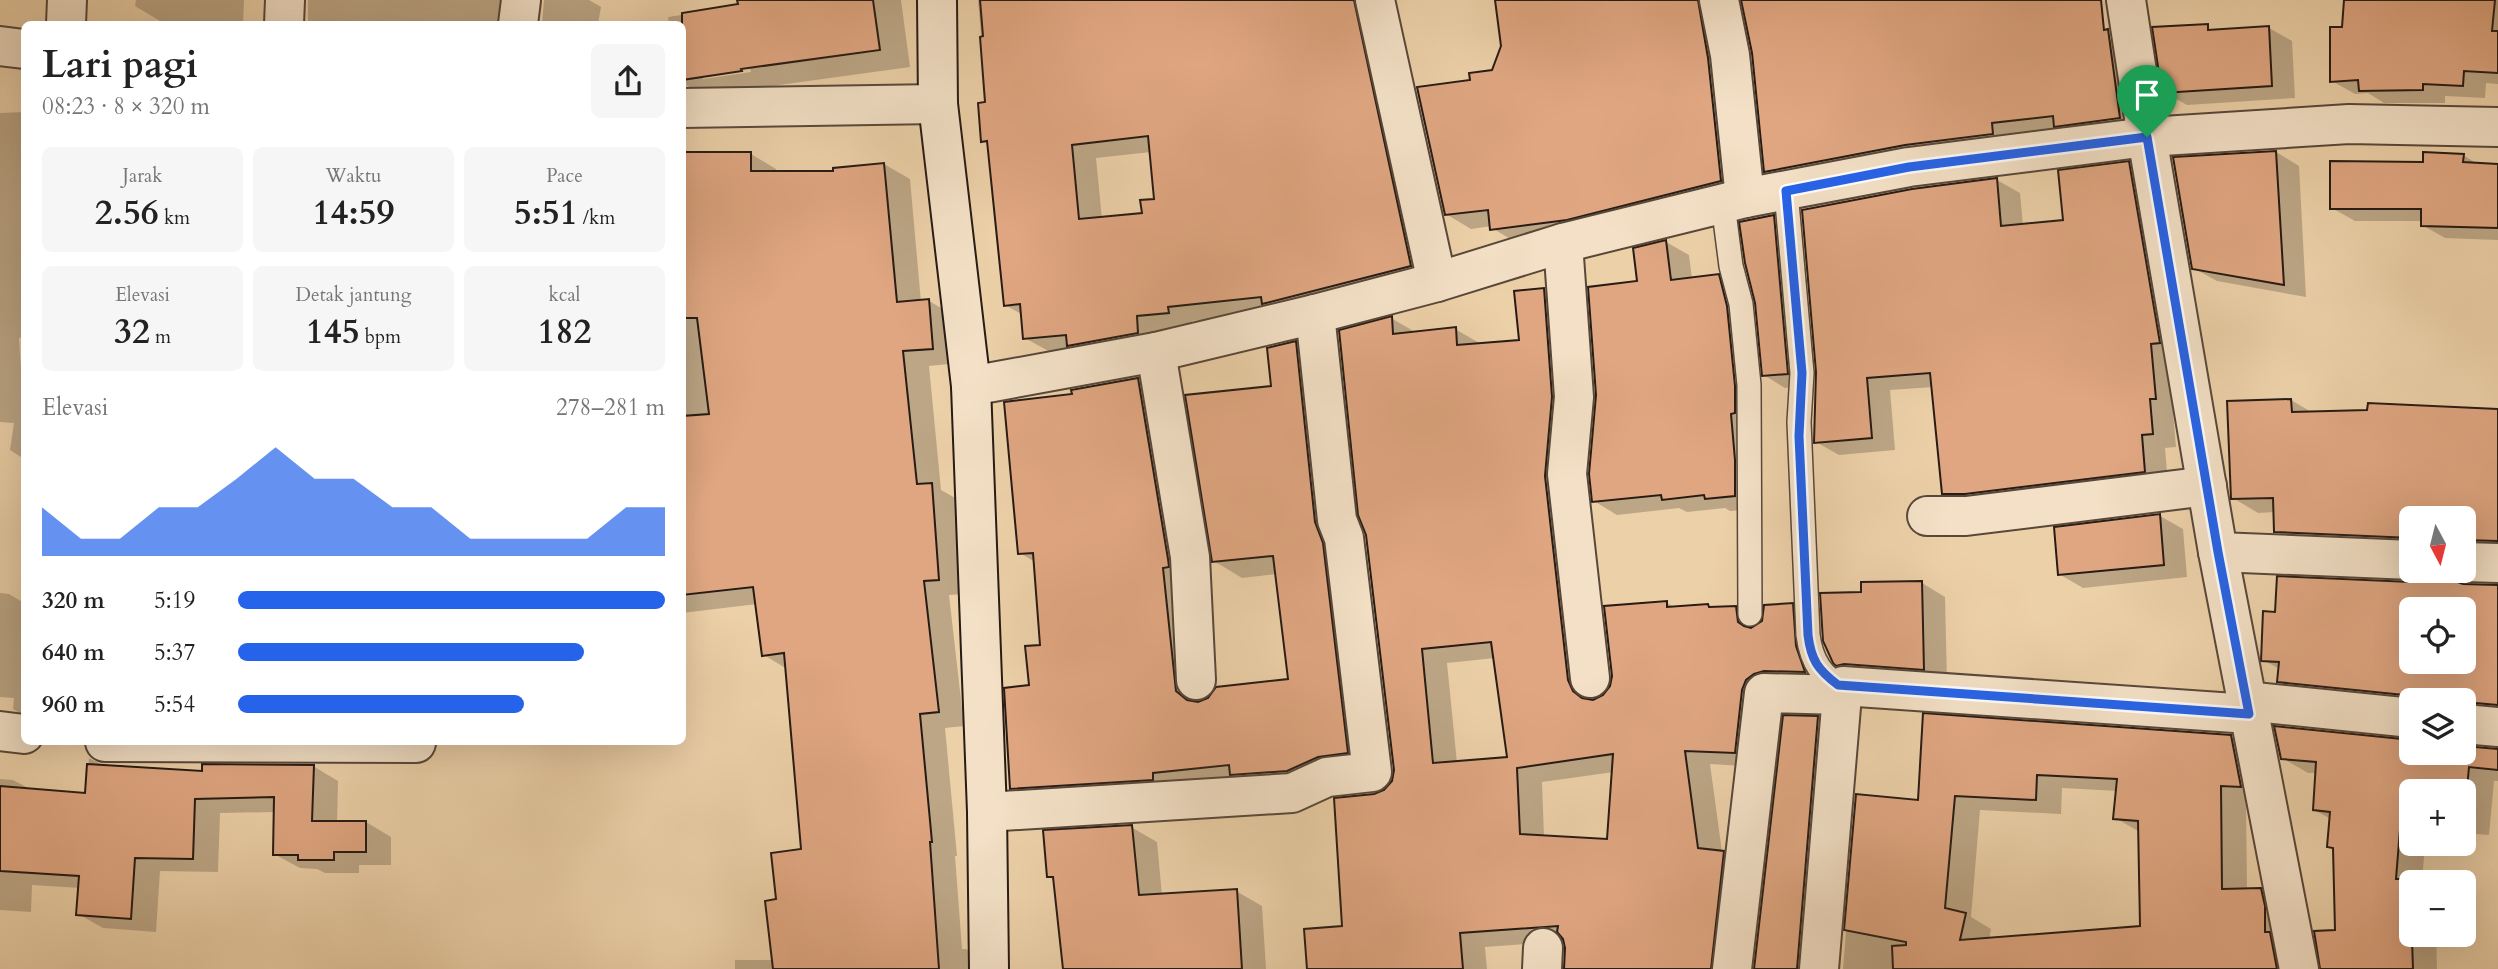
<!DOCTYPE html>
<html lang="id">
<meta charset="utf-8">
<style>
body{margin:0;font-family:Cardo,serif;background:#f6f6f6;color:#222;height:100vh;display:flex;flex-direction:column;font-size:26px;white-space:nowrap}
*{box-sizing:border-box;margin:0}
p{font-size:23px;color:#767676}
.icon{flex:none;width:38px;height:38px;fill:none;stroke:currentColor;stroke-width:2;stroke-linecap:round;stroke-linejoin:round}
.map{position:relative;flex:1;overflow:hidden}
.panel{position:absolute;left:21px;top:21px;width:665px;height:724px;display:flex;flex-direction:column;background:#fff;border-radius:10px;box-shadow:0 7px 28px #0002}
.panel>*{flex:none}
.needle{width:46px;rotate:173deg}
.buttons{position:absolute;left:2399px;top:506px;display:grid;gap:14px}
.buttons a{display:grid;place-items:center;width:77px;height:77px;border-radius:10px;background:#fff;box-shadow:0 7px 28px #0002;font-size:35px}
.pin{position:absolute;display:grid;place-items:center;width:60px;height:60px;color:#fff;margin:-72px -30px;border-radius:50% 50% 50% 0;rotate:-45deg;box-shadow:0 0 7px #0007}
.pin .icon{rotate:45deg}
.round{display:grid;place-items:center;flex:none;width:74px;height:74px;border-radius:10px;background:#f6f6f6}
.summary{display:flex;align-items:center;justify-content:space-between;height:119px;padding:0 21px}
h1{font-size:38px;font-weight:700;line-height:52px}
.stats{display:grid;grid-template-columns:repeat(3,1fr);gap:10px;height:119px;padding:7px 21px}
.stats div{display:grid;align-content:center;border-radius:10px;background:#f6f6f6;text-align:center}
.stats b{font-size:35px;font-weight:700}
.stats small{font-size:19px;font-weight:400}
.stats p{font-size:19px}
.chart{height:196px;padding:14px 21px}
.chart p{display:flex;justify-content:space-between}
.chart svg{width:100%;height:126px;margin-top:7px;fill:#2563eb;opacity:.7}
ul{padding:0 21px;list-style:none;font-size:23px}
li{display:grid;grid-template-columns:112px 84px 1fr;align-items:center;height:52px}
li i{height:18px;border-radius:9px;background:#2563eb}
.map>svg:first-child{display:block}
</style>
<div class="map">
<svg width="2498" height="969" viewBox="0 0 2498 969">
<rect width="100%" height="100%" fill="#ecd0a8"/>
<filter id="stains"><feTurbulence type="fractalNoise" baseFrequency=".00286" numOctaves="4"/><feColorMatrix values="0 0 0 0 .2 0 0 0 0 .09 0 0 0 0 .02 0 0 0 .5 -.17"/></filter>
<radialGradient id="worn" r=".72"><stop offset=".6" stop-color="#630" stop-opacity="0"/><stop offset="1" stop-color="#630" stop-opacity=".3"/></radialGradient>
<g fill="#0003" fill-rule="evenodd">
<polygon points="136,0 244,0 243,24 160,21 135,6"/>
<polygon points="308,0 530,0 522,24 308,24"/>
<polygon points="544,0 589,0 601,7 598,24 542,24"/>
<path d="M 739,0 L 901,0 L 910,67 L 772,86 L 772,88 L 709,98 L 682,83 L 682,24 L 669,24 L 668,17 L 739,6 ZM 750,68 L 751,72 L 703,79 L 703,75 Z"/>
<path d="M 978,0 L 1386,0 L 1435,280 L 1277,311 L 1192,321 L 1193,326 L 1161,330 L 1163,347 L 1050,352 L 1025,338 L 1023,315 L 1005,305 L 989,145 L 983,141 L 987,104 ZM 1151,152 L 1156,200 L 1144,214 L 1102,219 L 1096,158 Z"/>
<polygon points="1497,0 1728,0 1746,195 1517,243 1492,228 1492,226 1471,229 1446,214 1472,82 1493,71 1503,47"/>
<polygon points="1743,0 2080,0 2109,38 2134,53 2144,132 1791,185 1766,171 1753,52"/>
<polygon points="2346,0 2498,0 2498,84 2486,83 2485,98 2445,96 2445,103 2384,103 2368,93 2355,94 2332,81 2343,28"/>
<polygon points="2269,28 2292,41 2295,98 2187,105 2164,92"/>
<polygon points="24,112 24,337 19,338 24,411 24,459 10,450 14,423 0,422 0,113"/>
<polygon points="682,151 703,151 708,154 751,154 776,169 777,173 835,173 884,164 910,179 921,302 929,301 955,316 959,363 929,366 941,490 957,499 964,594 949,595 964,726 945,728 957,856 955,856 962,949 966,949 992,964 992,969 735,969 735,960 774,960 778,901 803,851 787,669 764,655 757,604 682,613"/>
<polygon points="2276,152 2299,166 2306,297 2217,281 2193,268"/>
<polygon points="2463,155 2479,165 2498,165 2498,240 2445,238 2422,225 2422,221 2355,221 2332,208 2425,164"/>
<polygon points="2129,163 2152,177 2179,411 2173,412 2176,447 2165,448 2168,484 1967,507 1944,493 1933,387 1890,390 1895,450 1839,455 1816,442 1997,180 2020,193 2023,226 2065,222"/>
<polygon points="1774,217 1795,229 1808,385 1785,388 1764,375"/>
<polygon points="1666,242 1689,255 1692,279 1718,276 1742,289 1758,509 1730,511 1725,508 1687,512 1679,508 1617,515 1594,501 1639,283"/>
<path d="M 1544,290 L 1569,305 L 1595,701 L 1605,697 L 1667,603 L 1676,608 L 1708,606 L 1713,609 L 1736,608 L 1763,624 L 1792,605 L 1818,620 L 1820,662 L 1829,686 L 1790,685 L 1760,767 L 1710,764 L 1722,852 L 1748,867 L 1737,969 L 1566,969 L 1565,941 L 1485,947 L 1487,969 L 1308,969 L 1343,928 L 1375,795 L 1385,791 L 1393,782 L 1395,769 L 1391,318 L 1417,333 L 1455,329 L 1481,344 L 1521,341 ZM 1495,658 L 1509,759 L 1457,763 L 1447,663 ZM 1614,772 L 1609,840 L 1544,837 L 1542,782 Z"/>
<polygon points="1296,343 1324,359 1375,768 1048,803 1019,787 1031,687 1042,646 1035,562 1020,553 1074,395 1138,379 1166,396 1191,583 1203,702 1290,681 1277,574 1242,578 1214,561 1273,388"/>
<path d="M 2291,400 L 2313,413 L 2498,411 L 2498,554 L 2467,576 L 2469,586 L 2498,587 L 2498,716 L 2467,737 L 2469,748 L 2498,750 L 2498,781 L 2494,781 L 2489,835 L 2464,833 L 2464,791 L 2412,791 L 2412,844 L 2425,844 L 2422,882 L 2412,882 L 2412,934 L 2436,934 L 2437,969 L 2322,969 L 2337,932 L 2335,850 L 2329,846 L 2331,819 L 2314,810 L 2317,773 L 2308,773 L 2282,758 L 2464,752 L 2464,700 L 2304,696 L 2279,681 L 2280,669 L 2263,660 L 2276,614 L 2422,581 L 2432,570 L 2464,570 L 2464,518 L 2412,518 L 2412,551 L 2301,546 L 2276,531 L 2275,512 L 2258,513 L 2233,498 ZM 2412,609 L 2464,609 L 2464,662 L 2412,662 Z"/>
<polygon points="2160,516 2183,529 2187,577 2083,588 2059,574"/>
<polygon points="1922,583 1945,597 1947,682 1861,678 1837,664 1863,594"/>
<polygon points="0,593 9,594 24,603 24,716 13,709 14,698 0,697"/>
<path d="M 1925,715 L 2231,736 L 2256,751 L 2266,801 L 2246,800 L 2247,890 L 2261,890 L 2286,905 L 2299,969 L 1843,969 L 1857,796 L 1920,802 ZM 2062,788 L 2118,791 L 2115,818 L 2140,832 L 2141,928 L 1989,940 L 1991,929 L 1971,917 L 1980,810 L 2061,814 Z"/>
<polygon points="1818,718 1843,733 1823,969 1756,969"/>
<polygon points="89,758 104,766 136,766 142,769 206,773 313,766 338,781 337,822 366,822 391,837 391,865 359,865 359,873 325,873 317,869 300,868 274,854 275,812 220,813 218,872 160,871 156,932 103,928 78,914 80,888 32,885 31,912 0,910 0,779 13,780 32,790 86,795"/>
<polygon points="1131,827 1157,842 1162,895 1236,891 1262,906 1266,969 1065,969 1055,880 1049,876"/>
</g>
<g fill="#dfa681" stroke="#271b15" stroke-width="2" fill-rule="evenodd">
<polygon points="737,0 873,0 880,50 741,69 742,71 682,80 682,13 738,4"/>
<path d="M 980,0 L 1354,0 L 1411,266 L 1262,304 L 1261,297 L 1168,307 L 1169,313 L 1137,316 L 1138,333 L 1067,346 L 1066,335 L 1023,339 L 1020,304 L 1004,306 L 987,141 L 981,142 L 978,103 L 985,102 L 980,37 L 983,36 ZM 1148,136 L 1154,199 L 1140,200 L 1142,213 L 1079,219 L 1072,145 Z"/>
<polygon points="1495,0 1698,0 1708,58 1721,181 1567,220 1490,230 1488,210 1445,215 1417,87 1470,80 1469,73 1492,70 1501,46"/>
<polygon points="1741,0 2101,0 2104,30 2108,29 2120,118 2054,127 2053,116 1992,123 1993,134 1905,145 1764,172 1752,53"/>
<polygon points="2344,0 2495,0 2492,31 2498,31 2498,73 2464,71 2463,86 2423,84 2423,90 2359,91 2358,80 2330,82 2330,27 2342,27"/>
<polygon points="2208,24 2208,30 2269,26 2272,86 2162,93 2152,27"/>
<polygon points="2276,151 2284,285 2192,269 2173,157"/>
<polygon points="682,152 751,152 751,171 833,171 833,168 884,163 897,302 929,299 933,349 903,351 917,484 932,483 939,580 924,581 939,712 920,714 932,842 930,842 939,969 773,969 765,901 776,899 771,853 801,849 784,653 762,656 753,587 682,595 682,416 709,414 697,318 682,318"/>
<polygon points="2423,152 2464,154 2463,162 2498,164 2498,228 2421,226 2421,209 2330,209 2330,161 2423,162"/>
<polygon points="2129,161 2160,343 2151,344 2156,399 2150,399 2153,434 2142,435 2145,472 1965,494 1942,494 1930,373 1867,378 1872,438 1814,443 1816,372 1802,210 1912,189 1997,178 2001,226 2063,220 2058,170"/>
<polygon points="1774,215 1788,374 1762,376 1755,303 1745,263 1739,222"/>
<polygon points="1666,240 1671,280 1719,274 1727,306 1735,386 1735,413 1731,414 1735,460 1735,496 1705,499 1704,495 1662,500 1661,495 1592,502 1589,474 1596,395 1588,287 1637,281 1633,248"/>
<path d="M 1544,288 L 1552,397 L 1545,476 L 1568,680 L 1573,691 L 1582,698 L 1593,700 L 1603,695 L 1610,686 L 1612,676 L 1604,606 L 1667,601 L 1667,607 L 1708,604 L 1709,607 L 1736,606 L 1738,622 L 1744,626 L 1751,628 L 1762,621 L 1764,605 L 1793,603 L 1796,646 L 1805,672 L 1764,671 L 1754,674 L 1746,680 L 1742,690 L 1735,753 L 1685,751 L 1698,848 L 1724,851 L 1711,969 L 1564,969 L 1565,948 L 1563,939 L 1557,932 L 1558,926 L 1460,933 L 1463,969 L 1307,969 L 1304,929 L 1342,926 L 1334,798 L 1374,794 L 1384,790 L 1392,781 L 1394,770 L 1366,535 L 1358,515 L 1339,330 L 1392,316 L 1393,334 L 1456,327 L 1457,345 L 1519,340 L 1514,291 ZM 1491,642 L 1507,757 L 1433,763 L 1422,649 ZM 1613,754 L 1607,839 L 1520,834 L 1517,768 Z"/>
<polygon points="1296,341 1315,522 1323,543 1348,753 1318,757 1287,771 1230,775 1229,765 1153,773 1153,780 1010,789 1004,688 1029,685 1025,646 1040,645 1033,553 1018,554 1004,402 1072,394 1071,390 1138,378 1168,559 1169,567 1163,568 1176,691 1187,700 1198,702 1208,698 1216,687 1288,679 1273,556 1212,562 1185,395 1271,386 1267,348"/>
<polygon points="2291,399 2292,412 2367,410 2368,403 2498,409 2498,541 2464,540 2464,518 2412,518 2412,538 2274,532 2273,498 2231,499 2227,401"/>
<polygon points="2160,514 2164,565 2058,575 2054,527"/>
<path d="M 2431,570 L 2444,570 L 2452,580 L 2463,584 L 2498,585 L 2498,705 L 2464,702 L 2464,700 L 2424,700 L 2414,696 L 2277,682 L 2279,662 L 2261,661 L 2263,611 L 2275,612 L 2277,576 L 2411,582 L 2423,579 ZM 2412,609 L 2464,609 L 2464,662 L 2412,662 Z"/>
<polygon points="1922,581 1924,670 1844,664 1836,666 1833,663 1823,641 1820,593 1861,592 1861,582"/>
<path d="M 1923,713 L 2231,735 L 2241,787 L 2221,786 L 2222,889 L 2261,888 L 2265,906 L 2265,932 L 2270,932 L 2277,969 L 1893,969 L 1892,946 L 1906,945 L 1906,942 L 1844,930 L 1856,794 L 1918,800 ZM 2037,775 L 2117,779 L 2113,819 L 2138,821 L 2140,926 L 1960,940 L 1966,913 L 1945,908 L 1955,796 L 2036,800 Z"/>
<polygon points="1783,715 1818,716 1797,969 1754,969"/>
<polygon points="2274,726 2412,740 2412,752 2464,752 2464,746 2498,749 2498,770 2469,767 2464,821 2464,791 2412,791 2412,818 2401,817 2396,879 2410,879 2413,969 2320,969 2314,931 2335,930 2333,848 2327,847 2330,812 2313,810 2316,762 2281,759"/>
<polygon points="87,764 202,771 202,764 314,765 312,821 366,821 366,852 334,852 334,860 298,860 298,855 273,855 274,797 195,799 193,859 135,858 131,919 76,915 79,876 0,871 0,786 85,793"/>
<polygon points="1132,825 1139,895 1237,889 1242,969 1063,969 1053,877 1047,877 1043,830"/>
</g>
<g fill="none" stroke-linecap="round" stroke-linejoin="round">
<defs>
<g id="lane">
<path d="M 1786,191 L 1802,373 L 1799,422 L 1808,635 C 1811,658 1820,678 1843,686"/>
<polyline points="1723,204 1731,266 1741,304 1749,385 1750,614"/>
</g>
<g id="street">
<polyline points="1375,0 1437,282"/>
<polyline points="1719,0 1730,55 1745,198"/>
<polyline points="2126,0 2147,137 2218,552 2299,969"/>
<polyline points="66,24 67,0"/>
<polyline points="284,24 285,0"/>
<polyline points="518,24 521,0"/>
<polyline points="0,46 24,49"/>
<polyline points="682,108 938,104"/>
<polyline points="1563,243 1574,397 1567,474 1590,678"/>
<polyline points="1156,352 1190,557 1196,680"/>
<polyline points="971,386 1156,352 1315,314 1437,282 1563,243 1745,198 1909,167 2147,137 2349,124 2498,127"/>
<polyline points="1927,516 1966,516 2207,486"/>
<polyline points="2218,552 2412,560"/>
<polyline points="2464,562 2498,563"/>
<polyline points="2245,701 2412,718"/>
<polyline points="2464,724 2498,727"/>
<polyline points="0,731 24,734"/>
<polyline points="105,742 416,743"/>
<polyline points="987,812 1292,793 1327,777 1372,772 1344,538 1337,520 1315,314"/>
<polyline points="1542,969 1543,948"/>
<polyline points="1732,969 1764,693 1842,695 1843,686 2249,714"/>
<polyline points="1819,969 1842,695"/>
</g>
<polyline id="secondary" points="937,0 938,104 971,386 987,812 989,969"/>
</defs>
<use href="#lane" stroke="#58483a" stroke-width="26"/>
<use href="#street" stroke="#58483a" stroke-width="42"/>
<use href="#secondary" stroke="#271b15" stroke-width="42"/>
<use href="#lane" stroke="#f3e0c6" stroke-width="23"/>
<use href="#street" stroke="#f3e0c6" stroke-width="38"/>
<use href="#secondary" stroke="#f3e0c6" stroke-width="38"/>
</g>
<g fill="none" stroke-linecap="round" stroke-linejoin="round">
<defs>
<path id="route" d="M 2147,137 L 2218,552 L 2249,714 L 1838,685 C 1818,670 1811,660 1808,635 L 1799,436 L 1802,373 L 1786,191 L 1909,167 Z"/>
</defs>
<use href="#route" stroke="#fff" stroke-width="14"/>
<use href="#route" stroke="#2563eb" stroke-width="9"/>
</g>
<rect width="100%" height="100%" filter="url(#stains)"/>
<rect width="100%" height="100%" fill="url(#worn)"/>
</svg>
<div class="buttons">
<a><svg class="needle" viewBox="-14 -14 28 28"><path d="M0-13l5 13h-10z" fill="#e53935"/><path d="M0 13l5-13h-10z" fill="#767676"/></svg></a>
<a><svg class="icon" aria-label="locate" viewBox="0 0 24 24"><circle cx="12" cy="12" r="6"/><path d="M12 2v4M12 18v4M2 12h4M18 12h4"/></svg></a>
<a><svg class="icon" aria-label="layers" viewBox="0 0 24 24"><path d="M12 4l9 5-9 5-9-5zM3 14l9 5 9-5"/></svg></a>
<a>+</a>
<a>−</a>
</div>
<div class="pin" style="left:2147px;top:137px;background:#1e9e55"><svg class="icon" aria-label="arrive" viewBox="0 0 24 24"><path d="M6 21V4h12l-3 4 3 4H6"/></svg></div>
<section class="panel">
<div class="summary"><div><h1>Lari pagi</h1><p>08:23 · 8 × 320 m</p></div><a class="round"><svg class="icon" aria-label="share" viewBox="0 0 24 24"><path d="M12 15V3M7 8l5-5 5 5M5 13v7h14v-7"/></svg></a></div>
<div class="stats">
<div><p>Jarak</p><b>2.56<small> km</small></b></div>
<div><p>Waktu</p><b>14:59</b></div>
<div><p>Pace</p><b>5:51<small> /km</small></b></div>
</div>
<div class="stats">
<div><p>Elevasi</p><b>32<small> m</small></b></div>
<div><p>Detak jantung</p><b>145<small> bpm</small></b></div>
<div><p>kcal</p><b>182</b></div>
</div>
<div class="chart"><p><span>Elevasi</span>278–281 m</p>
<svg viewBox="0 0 160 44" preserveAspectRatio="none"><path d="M0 44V27L10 38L20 38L30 27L40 27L50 17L60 6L70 17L80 17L90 27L100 27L110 38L120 38L130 38L140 38L150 27L160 27V44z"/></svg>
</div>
<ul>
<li><b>320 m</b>5:19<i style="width:100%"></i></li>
<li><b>640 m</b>5:37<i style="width:81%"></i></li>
<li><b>960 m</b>5:54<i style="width:67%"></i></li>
</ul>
</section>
</div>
